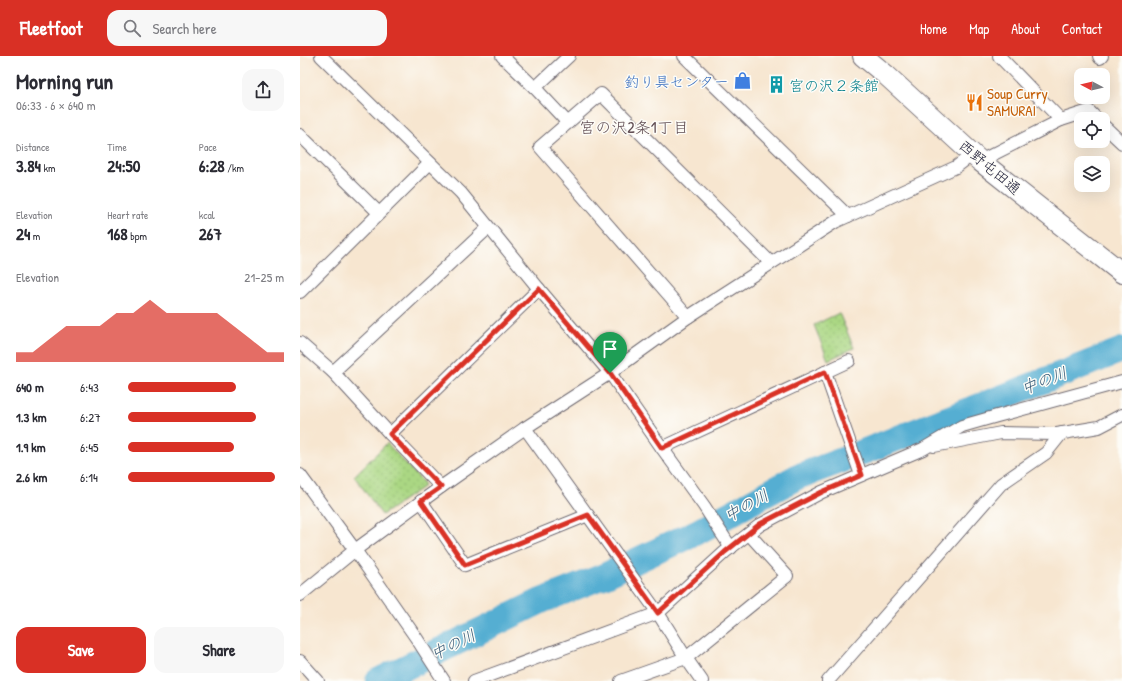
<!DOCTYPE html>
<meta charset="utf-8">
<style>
body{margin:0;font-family:"Patrick Hand","Klee One",sans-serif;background:#f7f7f7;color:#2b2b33;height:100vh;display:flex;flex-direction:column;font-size:15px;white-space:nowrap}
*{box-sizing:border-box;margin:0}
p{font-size:13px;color:#7c7c81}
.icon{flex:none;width:22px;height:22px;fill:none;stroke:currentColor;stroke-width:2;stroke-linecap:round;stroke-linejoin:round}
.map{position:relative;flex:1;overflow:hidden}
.sheet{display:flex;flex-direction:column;background:#fff;width:300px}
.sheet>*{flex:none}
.needle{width:26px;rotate:277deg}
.buttons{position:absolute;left:774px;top:12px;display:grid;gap:8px}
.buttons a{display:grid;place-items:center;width:36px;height:36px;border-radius:8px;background:#fff;box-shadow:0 4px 16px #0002;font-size:20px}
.pin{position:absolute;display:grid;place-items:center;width:34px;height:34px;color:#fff;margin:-41px -17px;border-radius:50% 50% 50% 0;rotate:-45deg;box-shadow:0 0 4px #0007}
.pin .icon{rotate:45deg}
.round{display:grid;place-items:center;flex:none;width:42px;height:42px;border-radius:12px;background:#f7f7f7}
.summary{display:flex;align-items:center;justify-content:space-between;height:68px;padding:0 16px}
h1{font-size:22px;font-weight:800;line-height:30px}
.figures{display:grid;grid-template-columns:repeat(3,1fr);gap:6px;height:68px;padding:4px 16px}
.figures div{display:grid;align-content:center}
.figures b{font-size:17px;font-weight:800}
.figures small{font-size:11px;font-weight:400}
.figures p{font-size:11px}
.chart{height:112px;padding:8px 16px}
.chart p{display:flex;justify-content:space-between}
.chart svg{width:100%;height:72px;margin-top:4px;fill:#d93025;opacity:.7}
.button{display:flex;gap:8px;margin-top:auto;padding:8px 16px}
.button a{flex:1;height:46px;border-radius:12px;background:#d93025;color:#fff;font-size:16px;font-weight:800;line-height:46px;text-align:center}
.button a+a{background:#f7f7f7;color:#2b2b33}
ul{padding:0 16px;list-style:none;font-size:13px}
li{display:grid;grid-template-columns:64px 48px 1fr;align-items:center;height:30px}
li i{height:10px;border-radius:5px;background:#d93025}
header{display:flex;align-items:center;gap:24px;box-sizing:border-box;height:56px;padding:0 20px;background:#d93025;color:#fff}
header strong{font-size:19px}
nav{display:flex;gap:22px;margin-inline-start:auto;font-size:14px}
.search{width:280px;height:36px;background:#f7f7f7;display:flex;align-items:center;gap:10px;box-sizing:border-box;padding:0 14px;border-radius:12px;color:#7c7c81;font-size:15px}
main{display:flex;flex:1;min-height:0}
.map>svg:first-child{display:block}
</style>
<header>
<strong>Fleetfoot</strong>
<div class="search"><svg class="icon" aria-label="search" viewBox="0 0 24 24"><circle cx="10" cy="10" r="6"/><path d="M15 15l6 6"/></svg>Search here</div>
<nav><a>Home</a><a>Map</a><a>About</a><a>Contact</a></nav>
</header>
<main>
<section class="sheet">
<div class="summary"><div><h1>Morning run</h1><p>06:33 · 6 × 640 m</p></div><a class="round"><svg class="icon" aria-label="share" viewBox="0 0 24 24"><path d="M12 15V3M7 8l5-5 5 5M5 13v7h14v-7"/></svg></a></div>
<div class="figures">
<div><p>Distance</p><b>3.84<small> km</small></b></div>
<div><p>Time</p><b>24:50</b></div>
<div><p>Pace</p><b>6:28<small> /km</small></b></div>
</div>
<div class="figures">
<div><p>Elevation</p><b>24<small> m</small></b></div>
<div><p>Heart rate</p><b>168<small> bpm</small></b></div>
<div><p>kcal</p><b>267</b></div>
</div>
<div class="chart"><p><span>Elevation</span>21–25 m</p>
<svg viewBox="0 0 160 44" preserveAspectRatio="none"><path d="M0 44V38L10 38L20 30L30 22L40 22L50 22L60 14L70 14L80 6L90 14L100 14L110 14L120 14L130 22L140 30L150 38L160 38V44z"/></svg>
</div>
<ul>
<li><b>640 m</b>6:43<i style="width:69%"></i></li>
<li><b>1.3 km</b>6:27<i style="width:82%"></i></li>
<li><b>1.9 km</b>6:45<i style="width:68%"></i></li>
<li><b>2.6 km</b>6:14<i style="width:94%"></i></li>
</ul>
<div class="button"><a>Save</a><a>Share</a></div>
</section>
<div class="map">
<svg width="822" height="625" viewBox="0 0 822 625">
<defs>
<pattern id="park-dots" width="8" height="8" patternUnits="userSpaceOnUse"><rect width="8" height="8" fill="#aad783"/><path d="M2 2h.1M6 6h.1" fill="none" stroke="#92b872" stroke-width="1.8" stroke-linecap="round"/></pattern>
</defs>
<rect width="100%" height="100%" fill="#fdfcf7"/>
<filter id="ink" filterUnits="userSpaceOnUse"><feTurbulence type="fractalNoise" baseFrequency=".025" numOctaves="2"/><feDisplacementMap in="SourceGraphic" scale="8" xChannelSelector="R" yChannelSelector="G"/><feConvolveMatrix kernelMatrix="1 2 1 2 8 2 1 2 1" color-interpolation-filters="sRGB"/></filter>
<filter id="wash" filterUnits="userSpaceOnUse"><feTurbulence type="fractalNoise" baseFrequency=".012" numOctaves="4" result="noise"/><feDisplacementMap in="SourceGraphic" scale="16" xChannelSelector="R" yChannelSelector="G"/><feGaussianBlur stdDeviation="0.9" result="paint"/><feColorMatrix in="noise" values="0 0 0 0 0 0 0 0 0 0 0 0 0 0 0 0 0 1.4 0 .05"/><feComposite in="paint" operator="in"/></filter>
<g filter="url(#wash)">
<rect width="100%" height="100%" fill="#f7e6d0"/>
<g fill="url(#park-dots)" stroke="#667c5f">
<polygon points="539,257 554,292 528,304 514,269"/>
<polygon points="87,387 124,427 123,431 82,459 54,420"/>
</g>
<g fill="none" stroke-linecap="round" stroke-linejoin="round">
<polyline stroke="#54aed2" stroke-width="26" points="78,625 241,545 304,520 399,475 497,421 540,405 822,294"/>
</g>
</g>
<g filter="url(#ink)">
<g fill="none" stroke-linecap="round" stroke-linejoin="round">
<defs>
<g id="street">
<polyline points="21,0 161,137 239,233 310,317 362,392 404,450 431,492"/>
<polyline points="202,0 235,32 268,67"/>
<polyline points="384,0 548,160"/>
<polyline points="699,0 761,64"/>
<polyline points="799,0 800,2 802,0"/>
<polyline points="235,32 269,0"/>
<polyline points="803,69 822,87"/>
<polyline points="0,79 79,157"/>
<polyline points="680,105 761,64 789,55 797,63"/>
<polyline points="0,236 130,107"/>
<polyline points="388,261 240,91 301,38 471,207"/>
<polyline points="0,287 33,316 90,378 141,431"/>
<polyline points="33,316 188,172"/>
<polyline points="525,316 561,419"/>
<polyline points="225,372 358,557 386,602 402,625"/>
<polyline points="90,378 239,233"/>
<polyline points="634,390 701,377 757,378 799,371 822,359"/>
<polyline points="362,392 549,305"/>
<polyline points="0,419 55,494 117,583 144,625"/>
<polyline points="121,445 165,509 288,459"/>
<polyline points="0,539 55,494 141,431 225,372 310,317 388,261 535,166 656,111 673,98"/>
<polyline points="0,605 18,625"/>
<polyline points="174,625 358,557 425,496 460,469 522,436 623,393 662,370 697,360 822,326"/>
<polyline points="321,625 386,602 487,520 449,478"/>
<polyline points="528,625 701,428 746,397 762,377"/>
</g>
<polyline id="primary" points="563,0 586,19 680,105 822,217"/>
</defs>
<use href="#street" stroke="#6d676f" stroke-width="14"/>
<use href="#primary" stroke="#6d676f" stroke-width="22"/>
<use href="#street" stroke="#fff" stroke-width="12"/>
<use href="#primary" stroke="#fff" stroke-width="20"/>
</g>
</g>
<g fill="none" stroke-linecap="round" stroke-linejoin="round" filter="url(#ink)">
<defs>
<polygon id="route" points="239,233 310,317 362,392 525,316 562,419 522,436 460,468 425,496 358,557 288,459 165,509 121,445 141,431 90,378"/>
</defs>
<use href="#route" stroke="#fff" stroke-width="8"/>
<use href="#route" stroke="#d93025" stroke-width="5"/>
</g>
<defs>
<symbol id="shop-bare" viewBox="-9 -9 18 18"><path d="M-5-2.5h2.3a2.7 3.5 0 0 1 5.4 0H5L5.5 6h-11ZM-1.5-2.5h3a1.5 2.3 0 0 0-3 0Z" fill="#3f7fe0" stroke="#fdfcf7" stroke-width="2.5" paint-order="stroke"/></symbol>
<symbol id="building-bare" viewBox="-9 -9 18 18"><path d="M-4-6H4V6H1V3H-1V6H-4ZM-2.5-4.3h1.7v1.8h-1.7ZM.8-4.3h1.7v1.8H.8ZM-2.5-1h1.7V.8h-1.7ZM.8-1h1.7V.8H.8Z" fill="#0f9aa8" stroke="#fdfcf7" stroke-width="2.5" paint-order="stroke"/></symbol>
<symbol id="restaurant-bare" viewBox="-9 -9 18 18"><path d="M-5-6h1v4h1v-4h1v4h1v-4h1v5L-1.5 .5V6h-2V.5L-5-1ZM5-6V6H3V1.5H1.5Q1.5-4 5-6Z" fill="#e8710a" stroke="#fdfcf7" stroke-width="2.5" paint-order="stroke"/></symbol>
</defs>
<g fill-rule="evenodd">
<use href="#shop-bare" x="430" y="12" width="25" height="25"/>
<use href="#building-bare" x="464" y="16" width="25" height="25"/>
<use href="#restaurant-bare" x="662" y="34" width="25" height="25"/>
</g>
<g text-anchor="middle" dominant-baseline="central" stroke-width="3" stroke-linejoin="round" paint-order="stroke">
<g font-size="15" fill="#366cbe" stroke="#fdfcf7" text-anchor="end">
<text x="429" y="25">釣り具センター</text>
</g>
<g font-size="15" fill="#0d838f" stroke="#fdfcf7" text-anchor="start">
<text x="489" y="29">宮の沢２条館</text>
</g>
<g font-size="15" fill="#c56008" stroke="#fdfcf7" text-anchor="start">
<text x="687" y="37">Soup Curry<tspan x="687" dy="17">SAMURAI</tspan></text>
</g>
<g font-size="15" fill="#22223b" stroke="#fdfcf7">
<text transform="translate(690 111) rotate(40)">西野屯田通</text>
</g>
<g font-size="16" fill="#624f55" stroke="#fdfcf7">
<text x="334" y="71">宮の沢2条1丁目</text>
</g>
<g font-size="16" font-style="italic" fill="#365a77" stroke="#fdfcf7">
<text transform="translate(744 324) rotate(-21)">中の川</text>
<text transform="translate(446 449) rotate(-29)">中の川</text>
<text transform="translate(153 588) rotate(-26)">中の川</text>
</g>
</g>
</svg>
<div class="buttons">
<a><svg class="needle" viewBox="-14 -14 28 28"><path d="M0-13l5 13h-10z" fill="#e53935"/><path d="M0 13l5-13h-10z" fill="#7c7c81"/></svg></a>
<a><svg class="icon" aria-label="locate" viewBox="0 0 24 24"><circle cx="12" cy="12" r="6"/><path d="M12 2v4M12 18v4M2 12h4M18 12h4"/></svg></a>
<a><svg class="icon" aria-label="layers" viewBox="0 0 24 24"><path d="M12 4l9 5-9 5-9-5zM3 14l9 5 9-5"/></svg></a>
</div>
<div class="pin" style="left:310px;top:317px;background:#1e9e55"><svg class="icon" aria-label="arrive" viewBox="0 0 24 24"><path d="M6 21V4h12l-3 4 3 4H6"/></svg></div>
</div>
</main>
